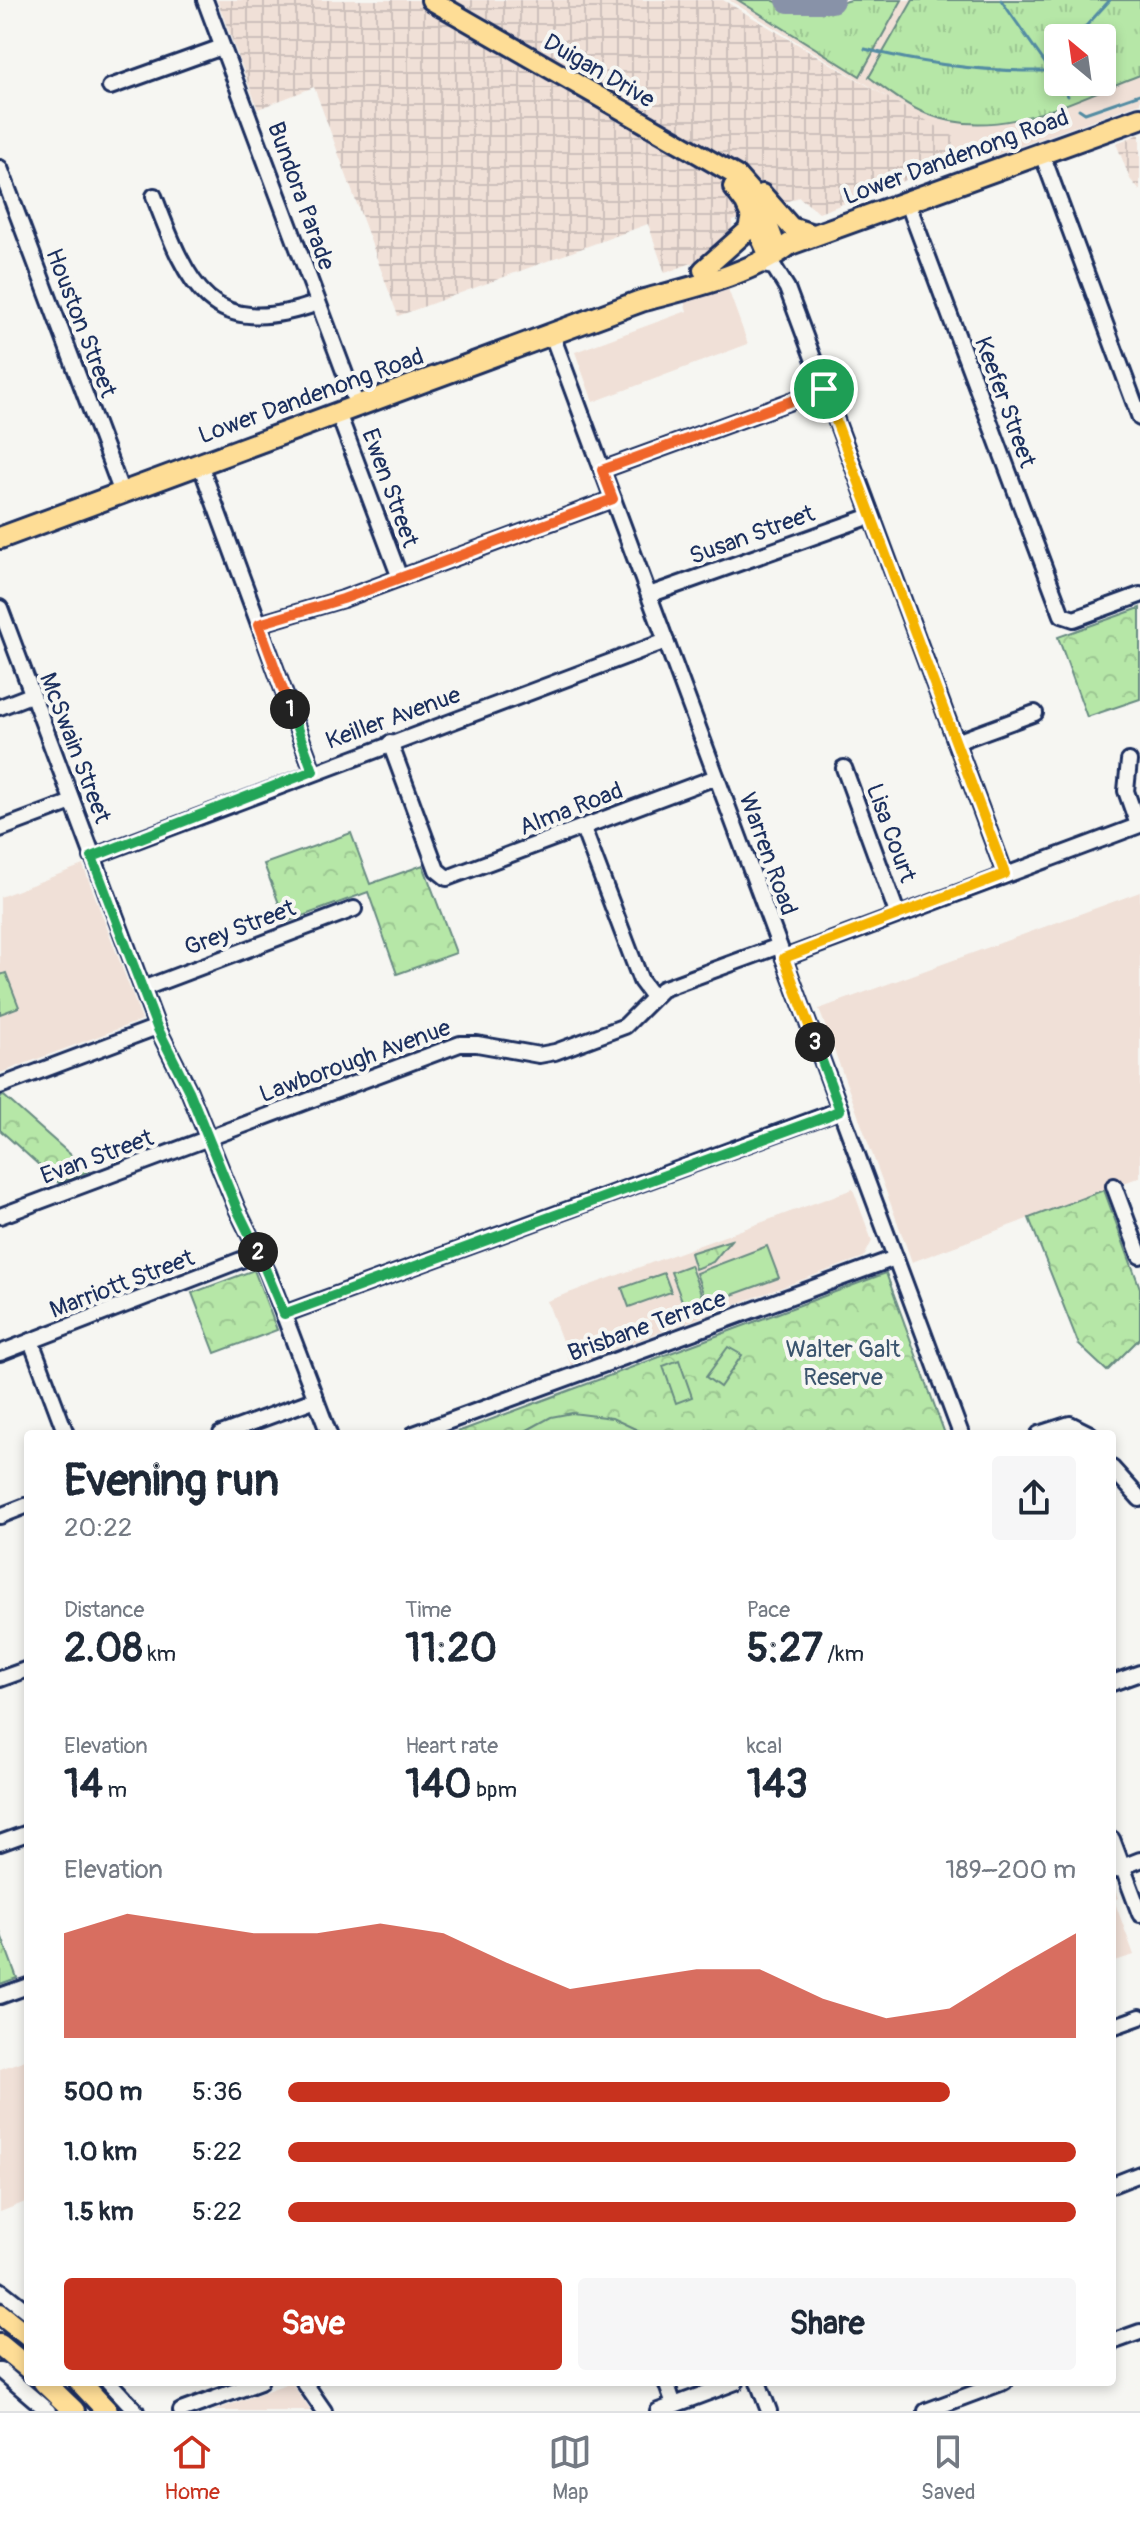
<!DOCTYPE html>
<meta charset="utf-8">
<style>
body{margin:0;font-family:Pangolin,sans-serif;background:#f6f6f7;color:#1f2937;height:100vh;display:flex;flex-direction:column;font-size:30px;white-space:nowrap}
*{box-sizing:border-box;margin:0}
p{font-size:26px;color:#747a83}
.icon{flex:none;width:44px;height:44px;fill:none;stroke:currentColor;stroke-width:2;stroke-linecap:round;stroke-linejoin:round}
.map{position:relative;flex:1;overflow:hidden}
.details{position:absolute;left:24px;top:1430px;width:1092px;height:956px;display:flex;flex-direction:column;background:#fff;border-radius:8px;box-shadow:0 4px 12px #0003}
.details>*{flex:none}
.needle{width:52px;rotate:331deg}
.fabs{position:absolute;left:1044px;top:24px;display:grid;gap:16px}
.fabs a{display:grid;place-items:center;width:72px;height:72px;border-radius:8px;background:#fff;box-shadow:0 4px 12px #0003;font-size:40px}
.pin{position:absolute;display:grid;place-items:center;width:68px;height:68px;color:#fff;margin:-34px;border:4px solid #fff;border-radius:50%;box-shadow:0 2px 8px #0007}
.km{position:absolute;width:40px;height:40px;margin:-20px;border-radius:50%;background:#222;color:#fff;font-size:22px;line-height:40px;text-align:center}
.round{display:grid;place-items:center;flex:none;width:84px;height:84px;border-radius:8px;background:#f6f6f7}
.head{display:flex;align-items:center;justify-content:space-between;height:136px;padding:0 40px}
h1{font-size:44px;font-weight:700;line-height:60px}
.metrics{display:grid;grid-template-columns:repeat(3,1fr);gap:12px;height:136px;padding:8px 40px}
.metrics div{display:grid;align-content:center}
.metrics b{font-size:40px;font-weight:700}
.metrics small{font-size:22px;font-weight:400}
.metrics p{font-size:22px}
.chart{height:224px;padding:16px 40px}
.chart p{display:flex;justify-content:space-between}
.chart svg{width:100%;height:144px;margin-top:8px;fill:#c8321e;opacity:.7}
.primary-button{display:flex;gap:16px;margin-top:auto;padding:16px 40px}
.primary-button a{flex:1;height:92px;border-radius:8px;background:#c8321e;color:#fff;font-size:32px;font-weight:700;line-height:92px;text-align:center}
.primary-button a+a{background:#f6f6f7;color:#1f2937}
ul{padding:0 40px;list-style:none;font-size:26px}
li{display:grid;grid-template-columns:128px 96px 1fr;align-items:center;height:60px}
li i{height:20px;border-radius:10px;background:#c8321e}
.tabs{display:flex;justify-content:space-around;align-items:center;height:112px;border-top:2px solid #e0e1e3;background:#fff;font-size:22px;color:#747a83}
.tabs a{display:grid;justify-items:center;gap:4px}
.tabs .active{color:#c8321e}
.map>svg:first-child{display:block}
</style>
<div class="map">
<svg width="1140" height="2411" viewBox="0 0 1140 2411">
<defs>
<pattern id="industrial-grid" width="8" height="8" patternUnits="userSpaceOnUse" patternTransform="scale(2)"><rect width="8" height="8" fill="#f0e0d7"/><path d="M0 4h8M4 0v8" fill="none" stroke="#cdc0bb"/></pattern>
<pattern id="grass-tufts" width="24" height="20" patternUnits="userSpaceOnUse" patternTransform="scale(2)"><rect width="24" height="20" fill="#b6e7a7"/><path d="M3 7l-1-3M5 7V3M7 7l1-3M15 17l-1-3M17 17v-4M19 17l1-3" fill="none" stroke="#9cc692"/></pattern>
<pattern id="forest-crowns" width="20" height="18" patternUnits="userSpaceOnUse" patternTransform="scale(2)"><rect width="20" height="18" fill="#b6e7a7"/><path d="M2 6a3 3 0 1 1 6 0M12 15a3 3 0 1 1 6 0" fill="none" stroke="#9cc692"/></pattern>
</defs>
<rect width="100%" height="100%" fill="#f6f6f2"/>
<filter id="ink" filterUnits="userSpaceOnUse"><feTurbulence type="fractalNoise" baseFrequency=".0125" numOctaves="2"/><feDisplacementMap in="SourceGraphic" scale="16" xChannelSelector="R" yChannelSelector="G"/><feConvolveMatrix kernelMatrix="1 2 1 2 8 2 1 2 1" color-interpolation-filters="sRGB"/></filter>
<g filter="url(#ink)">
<g fill="#f0e0d7" fill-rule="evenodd">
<path d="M 729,0 L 1140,0 L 1140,103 L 987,158 ZM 1058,38 L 1102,38 L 1102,82 L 1058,82 Z"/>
<polygon points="727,286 748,344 593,402 575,352 687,311 684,301"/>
<polygon points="83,865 142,1020 0,1073 0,897"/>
<polygon points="1140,892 1140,1177 912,1262 819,1009"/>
<polygon points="853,1189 872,1241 864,1257 571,1365 547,1301"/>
<polygon points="1112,1882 1118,1898 1114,1900 1134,1955 1112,1962"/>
<polygon points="28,2059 28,2201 0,2212 0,2069"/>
<polygon points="291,2382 311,2411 213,2411"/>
</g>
<g fill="url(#industrial-grid)">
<polygon points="217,0 723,0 980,152 819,213 799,197 733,221 730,237 697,261 665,273 648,224 398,316 314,87 258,109"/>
<polygon points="1140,134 1140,191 1130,179 1116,143"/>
</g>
<g fill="url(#grass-tufts)" stroke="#688b82" stroke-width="2" fill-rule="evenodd">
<polygon points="738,0 772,0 791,8 813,11 851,0 902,0 860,76"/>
<path d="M 913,0 L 1140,0 L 1140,75 C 1072,100 999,143 927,114 C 905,105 888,91 869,77 ZM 1058,38 L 1102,38 L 1102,82 L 1058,82 Z"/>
</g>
<g fill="url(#forest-crowns)" stroke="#688b82" stroke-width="2">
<polygon points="1140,608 1140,699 1087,717 1058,637"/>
<polygon points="351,833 370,884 423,865 456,953 397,974 368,892 286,922 264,864"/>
<polygon points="4,1096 89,1171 59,1183 0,1130 0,1097"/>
<polygon points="1104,1190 1140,1288 1140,1338 1107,1371 1079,1345 1029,1218"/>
<polygon points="731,1240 713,1262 695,1269 690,1253"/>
<polygon points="254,1270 277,1330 215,1353 192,1293"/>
<polygon points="886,1273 945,1434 452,1434"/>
<polygon points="0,1932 17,1978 0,1984"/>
</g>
<g fill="#b6e7a7" stroke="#688b82" stroke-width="2">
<polygon points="6,973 19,1007 0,1014 0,975"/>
<polygon points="767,1246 779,1278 707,1304 696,1273"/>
<polygon points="690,1265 705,1304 686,1311 671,1272"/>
<polygon points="664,1273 671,1292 629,1307 622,1288"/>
<polygon points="728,1347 742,1355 720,1387 706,1377"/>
<polygon points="679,1360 692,1397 676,1403 663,1366"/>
<polygon points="572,1413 612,1418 646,1434 520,1434 551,1417"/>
</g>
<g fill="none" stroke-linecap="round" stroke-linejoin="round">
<g stroke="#538ca3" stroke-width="3">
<polyline points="1001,0 1068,96"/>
<polyline points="1075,38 1110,0"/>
<path d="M 865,49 C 926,65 987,72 1050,71 L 1058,61"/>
<polyline points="1079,109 1085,113 1140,94"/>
</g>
<polyline stroke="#8892a8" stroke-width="26" points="789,0 831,0"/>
<defs>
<g id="minor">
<polyline points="205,0 357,406"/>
<polyline points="110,87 222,47"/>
<polyline points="1042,154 1140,418"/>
<polyline points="0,168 122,493"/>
<path d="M 154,196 C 188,285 209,342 318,303"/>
<polyline points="907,201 1062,615 1074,619 1140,595"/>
<polyline points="757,264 774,267 787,288 1005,874"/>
<polyline points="552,335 961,1434"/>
<polyline points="338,413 400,578"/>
<polyline points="200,464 313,771"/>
<polyline points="602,470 824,389"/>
<polyline points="649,595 871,516"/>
<polyline points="0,608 157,1027 189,1091 237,1209 268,1273 329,1434"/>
<polyline points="259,624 343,599 613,499"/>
<polyline points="0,707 31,695"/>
<polyline points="956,742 1035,713"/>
<polyline points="390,743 437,870 447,878 716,777"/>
<polyline points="1129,761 1126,791 1138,825"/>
<polyline points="844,768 897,913"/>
<polyline points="583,828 641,981 653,997"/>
<polyline points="0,829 72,802"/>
<polyline points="92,857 666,641"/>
<polyline points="784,958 1140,825"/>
<polyline points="142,989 354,909"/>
<polyline points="0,1086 157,1027"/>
<polyline points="1114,1186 1140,1256"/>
<polyline points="0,1216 460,1044 477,1044 539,1055 555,1052 625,1026 662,989 779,946"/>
<polyline points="284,1314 840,1110"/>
<polyline points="31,1341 66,1434"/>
<polyline points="0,1353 259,1253"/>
<polyline points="221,1434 316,1399"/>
<polyline points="414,1434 895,1258"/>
<polyline points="1039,1434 1070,1424 1090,1434"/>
<polyline points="1112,1468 1140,1499"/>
<polyline points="0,1516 28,1505"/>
<polyline points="0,1679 28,1669"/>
<polyline points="1112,1683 1140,1673"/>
<polyline points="1112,1839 1140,1914"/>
<polyline points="0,1843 28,1833"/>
<polyline points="1112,1871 1140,1860"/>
<polyline points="0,1996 28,1986"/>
<polyline points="1112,2027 1140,2017"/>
<polyline points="1112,2185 1140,2174"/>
<polyline points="0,2290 28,2312"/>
<polyline points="1112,2342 1140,2332"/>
<polyline points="0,2370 48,2411"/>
<polyline points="109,2382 136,2411"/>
<polyline points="304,2382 324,2411"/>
<polyline points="666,2382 674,2405"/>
<polyline points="758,2382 769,2411"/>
<polyline points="181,2411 260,2382"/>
<polyline points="658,2411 736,2382"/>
<polyline points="926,2411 1004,2382"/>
</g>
<g id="major">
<polyline points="431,0 737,176 760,202 778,252"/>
<polyline points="733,187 745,203 769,256"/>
<polyline points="762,194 791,227 816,235"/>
<polyline points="703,270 748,230 751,215"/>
</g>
<g id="highway">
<path d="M 0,538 L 641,301 C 689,288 750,275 790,244 L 1140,118"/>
<polyline points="0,2314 28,2336"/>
<polyline points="0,2345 28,2368"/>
<polyline points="44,2382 74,2411"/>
<polyline points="80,2382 107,2411"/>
</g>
</defs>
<use href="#minor" stroke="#1b2f5e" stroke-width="20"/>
<use href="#major" stroke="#1b2f5e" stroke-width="24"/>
<use href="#highway" stroke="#1b2f5e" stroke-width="26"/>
<use href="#minor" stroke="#f6f6f2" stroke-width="14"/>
<use href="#major" stroke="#fedd96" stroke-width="18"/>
<use href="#highway" stroke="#fedd96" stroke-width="20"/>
</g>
</g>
<g fill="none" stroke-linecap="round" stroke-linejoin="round" filter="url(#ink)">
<defs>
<polyline id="split-1" points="290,709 259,624 343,599 613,499 602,470 824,389"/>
<polyline id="split-2" points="258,1252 237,1209 189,1091 157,1027 92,857 313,771 290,709"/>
<polyline id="split-3" points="258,1252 284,1314 827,1116 840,1110 815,1042"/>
<polyline id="split-4" points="815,1042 784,958 1005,874 824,389"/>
</defs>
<use href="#split-1" stroke="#fff" stroke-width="16"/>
<use href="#split-2" stroke="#fff" stroke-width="16"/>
<use href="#split-3" stroke="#fff" stroke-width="16"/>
<use href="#split-4" stroke="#fff" stroke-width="16"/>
<use href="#split-1" stroke="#f0652b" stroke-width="10"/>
<use href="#split-2" stroke="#22a559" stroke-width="10"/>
<use href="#split-3" stroke="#22a559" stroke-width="10"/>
<use href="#split-4" stroke="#f5b400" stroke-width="10"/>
</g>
<g text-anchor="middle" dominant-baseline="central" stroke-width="8" stroke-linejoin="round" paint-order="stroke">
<g font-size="24" fill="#1b2f5e" stroke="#f6f6f2">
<text transform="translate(599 71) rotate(30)">Duigan Drive</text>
<text transform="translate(956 157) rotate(-20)">Lower Dandenong Road</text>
<text transform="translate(301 196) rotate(70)">Bundora Parade</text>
<text transform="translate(81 323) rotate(69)">Houston Street</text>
<text transform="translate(311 396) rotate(-20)">Lower Dandenong Road</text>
<text transform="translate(1005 402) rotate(70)">Keefer Street</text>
<text transform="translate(390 488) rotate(70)">Ewen Street</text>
<text transform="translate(752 535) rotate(-20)">Susan Street</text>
<text transform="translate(393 718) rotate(-20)">Keiller Avenue</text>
<text transform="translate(75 748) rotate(69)">McSwain Street</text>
<text transform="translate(571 809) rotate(-21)">Alma Road</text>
<text transform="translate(891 833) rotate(70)">Lisa Court</text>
<text transform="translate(768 854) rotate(70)">Warren Road</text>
<text transform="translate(240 928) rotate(-21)">Grey Street</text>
<text transform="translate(355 1061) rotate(-20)">Lawborough Avenue</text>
<text transform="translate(97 1157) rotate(-20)">Evan Street</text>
<text transform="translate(122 1284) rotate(-21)">Marriott Street</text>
<text transform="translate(647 1326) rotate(-20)">Brisbane Terrace</text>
</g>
<g font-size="24" fill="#3a546d" stroke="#f6f6f2">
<text x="843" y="1349">Walter Galt<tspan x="843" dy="28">Reserve</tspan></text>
</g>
</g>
</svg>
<div class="fabs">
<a><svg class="needle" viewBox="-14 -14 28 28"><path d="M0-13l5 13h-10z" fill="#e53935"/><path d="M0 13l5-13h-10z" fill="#747a83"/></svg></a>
</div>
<div class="pin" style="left:824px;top:389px;background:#1e9e55"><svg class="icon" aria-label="arrive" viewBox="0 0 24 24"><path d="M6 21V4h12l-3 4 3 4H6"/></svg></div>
<b class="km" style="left:290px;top:709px">1</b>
<b class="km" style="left:258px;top:1252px">2</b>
<b class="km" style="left:815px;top:1042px">3</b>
<section class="details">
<div class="head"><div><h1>Evening run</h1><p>20:22</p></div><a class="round"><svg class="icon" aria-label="share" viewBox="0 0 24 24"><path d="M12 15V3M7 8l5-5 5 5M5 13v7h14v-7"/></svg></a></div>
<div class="metrics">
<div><p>Distance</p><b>2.08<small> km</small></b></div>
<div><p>Time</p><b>11:20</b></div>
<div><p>Pace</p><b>5:27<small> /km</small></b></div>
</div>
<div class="metrics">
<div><p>Elevation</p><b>14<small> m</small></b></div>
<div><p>Heart rate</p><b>140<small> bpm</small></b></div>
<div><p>kcal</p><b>143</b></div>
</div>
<div class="chart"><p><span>Elevation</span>189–200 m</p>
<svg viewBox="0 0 160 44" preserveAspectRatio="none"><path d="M0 44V12L10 6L20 9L30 12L40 12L50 9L60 12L70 21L80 29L90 26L100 23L110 23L120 32L130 38L140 35L150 23L160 12V44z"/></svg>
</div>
<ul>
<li><b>500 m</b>5:36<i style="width:84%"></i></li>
<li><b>1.0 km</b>5:22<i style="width:100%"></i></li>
<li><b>1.5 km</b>5:22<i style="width:100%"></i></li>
</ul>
<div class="primary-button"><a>Save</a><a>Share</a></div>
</section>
</div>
<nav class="tabs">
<a class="active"><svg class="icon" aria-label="home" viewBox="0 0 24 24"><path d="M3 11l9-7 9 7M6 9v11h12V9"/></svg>Home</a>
<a><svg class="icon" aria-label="map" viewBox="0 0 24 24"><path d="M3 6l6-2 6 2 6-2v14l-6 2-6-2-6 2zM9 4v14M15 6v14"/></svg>Map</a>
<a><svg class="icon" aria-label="saved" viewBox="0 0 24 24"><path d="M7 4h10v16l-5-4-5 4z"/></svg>Saved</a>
</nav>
